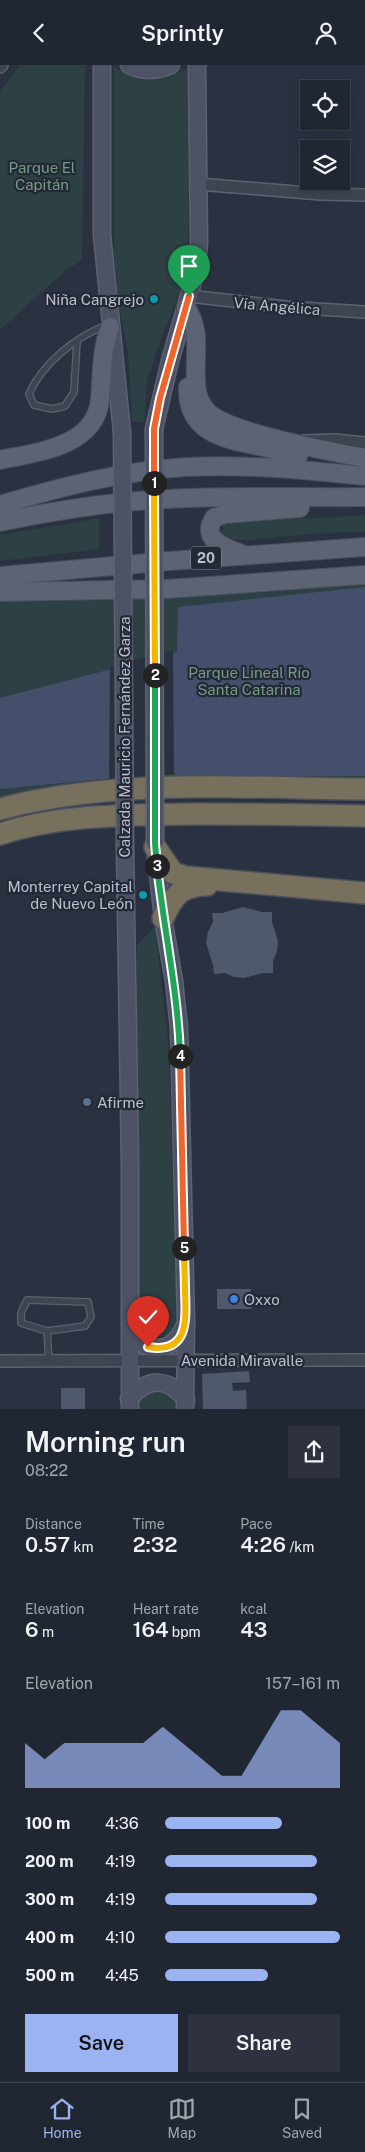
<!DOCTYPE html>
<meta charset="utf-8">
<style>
body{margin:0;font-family:"Public Sans",sans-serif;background:#2d323e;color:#f1f3f6;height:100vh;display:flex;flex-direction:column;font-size:19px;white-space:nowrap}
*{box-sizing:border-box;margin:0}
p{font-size:16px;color:#a2a5ac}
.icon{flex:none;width:28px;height:28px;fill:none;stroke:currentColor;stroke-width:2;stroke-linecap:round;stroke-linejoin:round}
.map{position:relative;height:1344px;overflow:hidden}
.panel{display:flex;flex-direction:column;background:#202632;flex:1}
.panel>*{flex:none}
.fabs{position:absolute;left:300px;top:15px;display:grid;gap:10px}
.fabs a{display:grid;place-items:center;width:50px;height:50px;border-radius:0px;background:#202632;box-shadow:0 2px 12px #0003,0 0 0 1px #3d434d;font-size:25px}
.pin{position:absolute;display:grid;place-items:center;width:42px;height:42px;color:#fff;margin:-51px -21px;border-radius:50% 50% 50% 0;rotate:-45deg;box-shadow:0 0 5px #0007}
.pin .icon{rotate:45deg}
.km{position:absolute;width:25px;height:25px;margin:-12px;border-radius:50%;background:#222;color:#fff;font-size:14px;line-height:25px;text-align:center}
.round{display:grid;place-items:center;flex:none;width:52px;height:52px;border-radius:0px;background:#2d323e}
.summary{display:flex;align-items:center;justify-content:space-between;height:85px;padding:0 25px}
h1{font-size:28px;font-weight:600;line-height:38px}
.metrics{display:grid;grid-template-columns:repeat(3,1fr);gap:8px;height:85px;padding:5px 25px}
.metrics div{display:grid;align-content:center}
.metrics b{font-size:21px;font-weight:600}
.metrics small{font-size:14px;font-weight:400}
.metrics p{font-size:14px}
.chart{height:140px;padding:10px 25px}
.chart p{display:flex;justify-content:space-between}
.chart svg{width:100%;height:90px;margin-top:5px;fill:#9cb3f1;opacity:.7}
.action{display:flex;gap:10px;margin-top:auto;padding:10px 25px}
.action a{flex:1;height:58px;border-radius:0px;background:#9cb3f1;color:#111;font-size:20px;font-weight:600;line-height:58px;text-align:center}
.action a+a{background:#2d323e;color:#f1f3f6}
ul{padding:0 25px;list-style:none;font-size:16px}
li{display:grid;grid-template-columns:80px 60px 1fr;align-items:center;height:38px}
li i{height:12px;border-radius:6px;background:#9cb3f1}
header{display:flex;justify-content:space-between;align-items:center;height:65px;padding:0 25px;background:#202632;font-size:22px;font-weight:600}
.dock{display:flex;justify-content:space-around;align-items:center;height:70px;border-top:1px solid #3d434d;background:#202632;font-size:14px;color:#a2a5ac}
.dock a{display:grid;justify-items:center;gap:2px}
.dock .active{color:#9cb3f1}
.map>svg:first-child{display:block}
</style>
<header><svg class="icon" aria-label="back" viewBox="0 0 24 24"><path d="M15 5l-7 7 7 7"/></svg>Sprintly<svg class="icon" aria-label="person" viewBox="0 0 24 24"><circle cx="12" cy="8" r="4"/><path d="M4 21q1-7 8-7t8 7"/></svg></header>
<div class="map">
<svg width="365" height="1345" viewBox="0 0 365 1345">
<rect width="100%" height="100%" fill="#2a3242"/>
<g fill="#2d4044">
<polygon points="20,0 85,0 82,195 66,205 0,265 0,26"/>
<path d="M 114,2 C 141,19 163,16 190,2 L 188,192 L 182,221 L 156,287 L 147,316 L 144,357 L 132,357 L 128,287 L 119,241 L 114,187 Z"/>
<path d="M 365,450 L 365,467 L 321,468 L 249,475 L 224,474 C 220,466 222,460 228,454 L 321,453 Z"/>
<polygon points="99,453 99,484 0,496 0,470"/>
<polygon points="365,505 365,717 0,736 0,529"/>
<polygon points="155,862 168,975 178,1260 169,1271 151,1271 137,1256 137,880"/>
<path d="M 152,1322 L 176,1331 L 177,1344 L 139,1344 C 139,1334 145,1328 152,1322 Z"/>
</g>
<polygon fill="#434f6b" points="365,522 365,711 175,712 175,707 0,724 0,633 177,587 178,542"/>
<polygon fill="#2a3242" points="173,585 174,715 173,709 109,716 110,602"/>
<g fill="#50586b">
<polygon points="243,842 262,847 272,847 272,857 278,876 277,886 273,896 273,908 263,908 244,913 234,912 225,908 214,909 213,900 206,878 208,867 213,857 212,848 222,848"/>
<polygon points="217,1224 251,1224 252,1244 217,1244"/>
<polygon points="249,1306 250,1317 232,1318 233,1326 246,1325 247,1345 203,1345 202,1309"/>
<rect x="61" y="1323" width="24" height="22"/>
</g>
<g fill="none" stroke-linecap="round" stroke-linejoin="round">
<defs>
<g id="lane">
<path d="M 77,276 L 74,327 L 65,341 L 52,344 L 34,340 L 29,329 C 42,299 77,270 108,260"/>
<polyline points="47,1266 21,1258 21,1248 27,1235 88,1237 91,1252 85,1261 47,1266 49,1296"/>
</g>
<g id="street">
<polyline points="0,2 2,0"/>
<polyline points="198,119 320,129 365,130"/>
<polyline points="189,231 286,242 365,247"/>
<polyline points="304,376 335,375 365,378"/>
<polyline points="0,1296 365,1295"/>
</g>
<g id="secondary">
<polyline points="102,0 102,170 122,367"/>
<path d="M 129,0 C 143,7 157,6 171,0"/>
<polyline points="154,364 170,296 197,203 199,177 197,0"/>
<polyline points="125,781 130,1102 130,1345"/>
<polyline points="155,783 163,853 174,916 179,963 186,1256 185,1345"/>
<path d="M 130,1259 L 142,1279 C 164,1290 178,1278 186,1258"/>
<path d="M 129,1334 C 148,1312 168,1312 186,1335"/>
</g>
<g id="primary">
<path d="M 186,243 C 202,265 194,290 196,316 C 196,326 199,337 206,345 C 224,367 333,387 365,393"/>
<path d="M 188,322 C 186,369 228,375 264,382 C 275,385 287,388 298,391"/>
<path d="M 0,395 C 37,387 96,382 100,334 C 102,309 101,286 110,262"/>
<path d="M 0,440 C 60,422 123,406 186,402 C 246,399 306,405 365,411"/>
<path d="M 0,457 C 39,449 77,442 117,438 C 199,429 283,433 365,432"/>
<path d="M 240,488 C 225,483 200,474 214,453 L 225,449 L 300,443"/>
<polyline points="0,511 170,496 365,482"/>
<polyline points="0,527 166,524 365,510"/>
</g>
<g id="highway">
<path d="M 0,744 C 117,713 245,723 365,724"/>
<path d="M 0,769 C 62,749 129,750 193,749 C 250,749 308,749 365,751"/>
<polyline points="155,782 173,808 187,812 365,828"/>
<path d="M 163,853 C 174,830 180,821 207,820"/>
</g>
</defs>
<use href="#lane" stroke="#5c626f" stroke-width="8"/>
<use href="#street" stroke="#5c626f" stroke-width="14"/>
<use href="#secondary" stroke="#5c626f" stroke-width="19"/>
<use href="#primary" stroke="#484d5b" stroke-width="20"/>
<use href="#highway" stroke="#494f5c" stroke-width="24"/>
<use href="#lane" stroke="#3e4452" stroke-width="5.5"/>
<use href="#street" stroke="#3e4452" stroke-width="11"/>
<use href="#secondary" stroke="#4d5365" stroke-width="16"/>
<use href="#primary" stroke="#5c6372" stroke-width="18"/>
<use href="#highway" stroke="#77705c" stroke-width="21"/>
<defs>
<g id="secondary-bridge">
<polyline points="154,364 155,778"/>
<polyline points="122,367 125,781"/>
</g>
</defs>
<use href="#secondary-bridge" stroke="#5c626f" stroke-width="19" stroke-linecap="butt"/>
<use href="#secondary-bridge" stroke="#4d5365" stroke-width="16"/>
</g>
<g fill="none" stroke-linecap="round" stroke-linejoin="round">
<defs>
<polyline id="split-1" points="154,418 154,364 160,333 189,231"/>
<polyline id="split-2" points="154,418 155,610"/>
<polyline id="split-3" points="155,610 155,778 157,801"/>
<path id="split-4" d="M 157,801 C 164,865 178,927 180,991"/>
<polyline id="split-5" points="180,991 184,1183"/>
<path id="split-6" d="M 148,1282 C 189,1289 186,1255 185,1226 C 185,1212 184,1197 184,1183"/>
</defs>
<use href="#split-1" stroke="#fff" stroke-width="10"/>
<use href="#split-2" stroke="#fff" stroke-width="10"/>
<use href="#split-3" stroke="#fff" stroke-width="10"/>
<use href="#split-4" stroke="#fff" stroke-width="10"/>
<use href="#split-5" stroke="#fff" stroke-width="10"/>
<use href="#split-6" stroke="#fff" stroke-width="10"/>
<use href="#split-1" stroke="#f0652b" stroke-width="6"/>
<use href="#split-2" stroke="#f5b400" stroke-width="6"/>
<use href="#split-3" stroke="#22a559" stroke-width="6"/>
<use href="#split-4" stroke="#22a559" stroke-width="6"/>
<use href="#split-5" stroke="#f0652b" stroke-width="6"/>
<use href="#split-6" stroke="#f5b400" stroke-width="6"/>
</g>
<g fill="#0f9aa8" stroke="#232937" stroke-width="2">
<circle cx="154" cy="234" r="5"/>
<circle cx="143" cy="830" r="5"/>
</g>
<circle fill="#5c6f8a" stroke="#232937" stroke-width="2" cx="87" cy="1037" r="5"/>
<circle fill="#3f7fe0" stroke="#232937" stroke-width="2" cx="234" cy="1234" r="5"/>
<g text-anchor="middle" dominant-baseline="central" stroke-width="4.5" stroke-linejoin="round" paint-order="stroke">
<rect fill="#232937" stroke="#8d939f" stroke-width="1" x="191" y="481.5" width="30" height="23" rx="4"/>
<g font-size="14" font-weight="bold" fill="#bbc0cc">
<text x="206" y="493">20</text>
</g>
<g font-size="15" fill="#759b82" stroke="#232937">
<text x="42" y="102">Parque El<tspan x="42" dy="17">Capitán</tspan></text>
<text x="249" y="607">Parque Lineal Río<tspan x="249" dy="17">Santa Catarina</tspan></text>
</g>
<g font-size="15" fill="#bbc0cc" stroke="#232937" text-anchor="end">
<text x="144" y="234">Niña Cangrejo</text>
<text x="133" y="821">Monterrey Capital<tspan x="133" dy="17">de Nuevo León</tspan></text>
<text x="97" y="1037" text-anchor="start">Afirme</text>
<text x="244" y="1234" text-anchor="start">Oxxo</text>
</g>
<g font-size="15" fill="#bbc0cc" stroke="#232937">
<text transform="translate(277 241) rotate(5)">Vía Angélica</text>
<text transform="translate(124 672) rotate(-90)">Calzada Mauricio Fernández Garza</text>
<text x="242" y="1295">Avenida Miravalle</text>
</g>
</g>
</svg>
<div class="fabs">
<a><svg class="icon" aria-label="locate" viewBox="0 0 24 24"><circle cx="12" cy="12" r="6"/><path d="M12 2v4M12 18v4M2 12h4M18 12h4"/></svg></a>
<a><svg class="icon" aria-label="layers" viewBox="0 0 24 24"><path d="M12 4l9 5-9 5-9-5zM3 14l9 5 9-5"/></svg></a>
</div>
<div class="pin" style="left:189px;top:231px;background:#1e9e55"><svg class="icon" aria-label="arrive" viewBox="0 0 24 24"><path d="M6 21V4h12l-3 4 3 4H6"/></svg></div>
<div class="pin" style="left:148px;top:1282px;background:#d93025"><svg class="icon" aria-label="check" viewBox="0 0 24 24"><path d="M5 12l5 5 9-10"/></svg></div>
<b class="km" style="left:154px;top:418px">1</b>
<b class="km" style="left:155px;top:610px">2</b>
<b class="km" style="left:157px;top:801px">3</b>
<b class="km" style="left:180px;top:991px">4</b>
<b class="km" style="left:184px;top:1183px">5</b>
</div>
<section class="panel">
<div class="summary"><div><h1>Morning run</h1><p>08:22</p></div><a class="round"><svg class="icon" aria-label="share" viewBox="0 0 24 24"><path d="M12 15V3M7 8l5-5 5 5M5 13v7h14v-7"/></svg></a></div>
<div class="metrics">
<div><p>Distance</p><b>0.57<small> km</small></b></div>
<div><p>Time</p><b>2:32</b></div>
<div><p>Pace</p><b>4:26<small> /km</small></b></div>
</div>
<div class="metrics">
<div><p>Elevation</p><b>6<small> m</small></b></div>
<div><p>Heart rate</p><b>164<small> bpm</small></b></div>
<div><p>kcal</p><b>43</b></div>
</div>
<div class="chart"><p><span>Elevation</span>157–161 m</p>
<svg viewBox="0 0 160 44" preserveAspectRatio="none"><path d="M0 44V22L10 30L20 22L30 22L40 22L50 22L60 22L70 14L80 22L90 30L100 38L110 38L120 22L130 6L140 6L150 14L160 22V44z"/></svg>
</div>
<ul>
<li><b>100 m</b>4:36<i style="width:67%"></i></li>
<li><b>200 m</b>4:19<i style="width:87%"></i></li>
<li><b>300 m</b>4:19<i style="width:87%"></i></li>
<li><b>400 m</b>4:10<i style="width:100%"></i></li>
<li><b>500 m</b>4:45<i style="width:59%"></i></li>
</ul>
<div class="action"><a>Save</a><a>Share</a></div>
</section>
<nav class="dock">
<a class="active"><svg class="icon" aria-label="home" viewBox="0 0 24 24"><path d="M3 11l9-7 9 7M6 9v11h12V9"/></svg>Home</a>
<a><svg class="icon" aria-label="map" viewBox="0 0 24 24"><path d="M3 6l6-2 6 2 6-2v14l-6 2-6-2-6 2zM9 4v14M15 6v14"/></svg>Map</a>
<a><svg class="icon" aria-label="saved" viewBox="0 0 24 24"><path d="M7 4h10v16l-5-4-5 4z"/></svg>Saved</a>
</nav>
